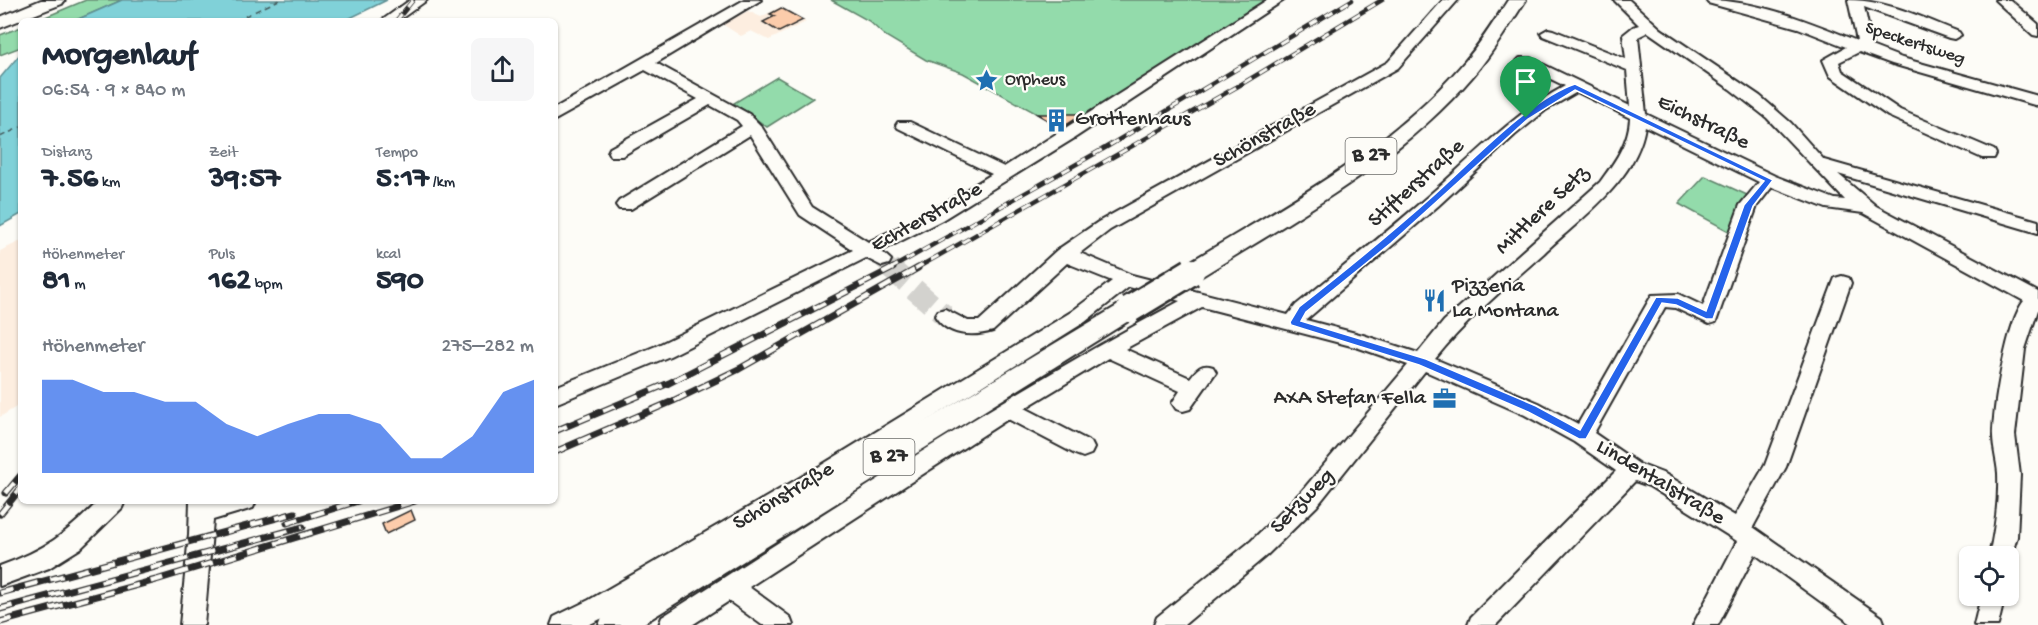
<!DOCTYPE html>
<html lang="de">
<meta charset="utf-8">
<style>
body{margin:0;font-family:"Gochi Hand",sans-serif;background:#f6f6f7;color:#1f2937;height:100vh;display:flex;flex-direction:column;font-size:22px;white-space:nowrap}
*{box-sizing:border-box;margin:0}
p{font-size:20px;color:#747a83}
.icon{flex:none;width:33px;height:33px;fill:none;stroke:currentColor;stroke-width:2;stroke-linecap:round;stroke-linejoin:round}
.map{position:relative;flex:1;overflow:hidden}
.drawer{position:absolute;left:18px;top:18px;width:540px;height:486px;display:flex;flex-direction:column;background:#fff;border-radius:9px;box-shadow:0 2px 4px #0004}
.drawer>*{flex:none}
.controls{position:absolute;left:1959px;top:546px;display:grid;gap:12px}
.controls a{display:grid;place-items:center;width:60px;height:60px;border-radius:9px;background:#fff;box-shadow:0 2px 4px #0004;font-size:30px}
.pin{position:absolute;display:grid;place-items:center;width:51px;height:51px;color:#fff;margin:-62px -26px;border-radius:50% 50% 50% 0;rotate:-45deg;box-shadow:0 0 6px #0007}
.pin .icon{rotate:45deg}
.round{display:grid;place-items:center;flex:none;width:63px;height:63px;border-radius:9px;background:#f6f6f7}
.head{display:flex;align-items:center;justify-content:space-between;height:102px;padding:0 24px}
h1{font-size:33px;font-weight:700;line-height:45px}
.figures{display:grid;grid-template-columns:repeat(3,1fr);gap:9px;height:102px;padding:6px 24px}
.figures div{display:grid;align-content:center}
.figures b{font-size:30px;font-weight:700}
.figures small{font-size:16px;font-weight:400}
.figures p{font-size:16px}
.chart{height:168px;padding:12px 24px}
.chart p{display:flex;justify-content:space-between}
.chart svg{width:100%;height:108px;margin-top:6px;fill:#2563eb;opacity:.7}
.map>svg:first-child{display:block}
</style>
<div class="map">
<svg width="2038" height="625" viewBox="0 0 2038 625">
<rect width="100%" height="100%" fill="#fdfcf7"/>
<filter id="ink" filterUnits="userSpaceOnUse"><feTurbulence type="fractalNoise" baseFrequency=".0167" numOctaves="2"/><feDisplacementMap in="SourceGraphic" scale="12" xChannelSelector="R" yChannelSelector="G"/><feConvolveMatrix kernelMatrix="1 2 1 2 8 2 1 2 1" color-interpolation-filters="sRGB"/></filter>
<g filter="url(#ink)">
<g fill="#fdeee0">
<polygon points="780,7 806,22 769,40 751,31 741,36 722,24 748,11 761,17"/>
<polygon points="21,241 21,404 0,417 0,251"/>
</g>
<g fill="#93dbab" stroke="#5f836b" stroke-width="1.5">
<polygon points="86,0 122,0 74,21 36,21"/>
<polygon points="831,0 1271,0 1068,131 963,73 926,60 884,35 869,21"/>
<polygon points="21,27 21,47 0,55 0,35"/>
<polygon points="777,77 813,98 767,127 734,103"/>
<polygon points="1705,176 1747,195 1734,234 1679,204"/>
</g>
<g fill="#80d1d8" stroke="#5e8f93" stroke-width="1.5">
<polygon points="122,0 387,0 344,21 74,21"/>
<polygon points="21,53 21,214 0,226 0,78"/>
</g>
<g fill="none" stroke-linecap="round" stroke-linejoin="round">
<g stroke="#445d5f" stroke-width="1.5" stroke-dasharray="6 5" stroke-linecap="butt">
<polyline points="235,21 279,0"/>
<polyline points="0,137 21,127"/>
</g>
</g>
<g fill="#fcccab" stroke="#2b2b2b" stroke-width="1.5">
<polygon points="781,8 803,20 779,32 763,22 775,16 770,14"/>
<polygon points="1037,114 1082,114 1082,115 1068,124 1054,124"/>
<polygon points="411,510 415,520 386,534 382,524"/>
</g>
<g fill="none" stroke-linecap="round" stroke-linejoin="round">
<polyline stroke="#d3d2ce" stroke-width="16" stroke-dasharray="16 8" stroke-linecap="butt" points="882,260 892,269"/>
<polyline stroke="#d3d2ce" stroke-width="22" stroke-dasharray="22 10" stroke-linecap="butt" points="890,268 945,316"/>
<defs>
<g id="minor">
<polygon points="410,0 427,0 398,21 381,21"/>
<polygon points="744,0 761,0 656,63 749,114 761,126 812,207 868,242 930,212 992,174 898,128 896,125 898,122 910,122 1004,167 1267,0 1284,0 1073,139 942,220 881,251 891,260 889,264 882,266 866,258 670,356 555,404 555,387 656,346 853,250 800,215 750,135 631,209 619,209 616,205 619,201 742,126 737,120 710,105 622,156 610,156 608,152 610,148 698,99 645,70 555,120 555,108"/>
<path d="M 1443,0 L 1458,0 L 1398,68 L 1110,230 L 1080,253 L 1132,275 L 1288,315 L 1296,305 C 1346,265 1396,225 1443,183 C 1482,148 1518,111 1565,86 L 1520,64 L 1517,61 L 1520,58 L 1530,58 L 1630,106 L 1627,70 L 1543,36 L 1541,33 L 1548,29 L 1553,30 L 1626,59 L 1623,35 L 1633,27 L 1639,25 L 1614,0 L 1629,0 L 1661,29 L 1760,96 L 1791,123 L 1824,160 L 2038,221 L 2038,233 L 1838,174 L 1876,206 L 2038,292 L 2038,310 L 2025,349 L 2015,435 L 2020,475 L 2017,537 L 2009,563 L 2008,556 L 1989,556 C 1995,530 1999,499 1998,473 C 1997,461 1993,448 1993,436 C 1993,409 2007,321 2024,301 L 1863,213 L 1826,208 L 1772,187 L 1757,206 L 1716,322 L 1709,324 L 1675,308 L 1665,307 L 1594,433 L 1639,464 L 1665,474 L 1735,516 L 1765,465 L 1833,283 L 1835,278 L 1842,276 L 1849,278 L 1851,283 L 1786,467 L 1753,527 L 1882,617 L 1885,625 L 1853,625 L 1755,554 L 1718,625 L 1693,625 L 1737,541 L 1649,486 L 1635,481 L 1496,625 L 1468,625 L 1471,617 L 1616,471 L 1574,442 L 1525,415 L 1425,371 L 1317,506 L 1267,555 L 1184,625 L 1154,625 L 1157,617 L 1251,541 L 1301,492 L 1408,365 L 1359,348 L 1202,307 L 1125,349 L 1190,378 C 1197,369 1201,363 1213,367 L 1216,372 L 1190,409 L 1183,411 L 1176,409 L 1172,403 L 1180,391 L 1108,358 L 1025,408 L 1091,442 L 1094,448 L 1091,454 L 1083,457 L 1075,454 L 1008,419 L 749,587 L 790,617 L 793,625 L 762,625 L 729,601 L 692,625 L 659,625 L 662,617 C 833,508 1002,396 1180,301 L 1129,287 L 1085,322 L 836,478 L 607,616 L 588,625 L 551,625 L 554,617 L 589,600 L 820,466 L 1071,312 L 1112,281 L 1067,263 L 993,331 C 973,337 947,336 935,316 L 938,311 L 945,309 L 968,321 L 979,321 L 1057,250 L 1098,222 L 1388,62 ZM 1648,32 L 1730,89 L 1767,118 L 1845,200 L 1835,199 L 1775,176 L 1646,114 L 1638,37 ZM 1577,92 L 1630,118 C 1629,143 1614,163 1600,182 L 1444,321 L 1418,353 L 1363,335 L 1306,320 L 1438,206 L 1515,135 L 1546,110 ZM 1645,126 L 1759,182 L 1740,205 L 1703,306 L 1678,294 L 1652,295 L 1578,424 L 1539,403 L 1435,359 C 1467,319 1506,287 1544,253 C 1581,218 1637,180 1645,126 Z"/>
<path d="M 1706,0 C 1757,0 1810,22 1857,41 L 1848,0 C 1887,0 1923,18 1959,32 L 1961,35 L 1954,39 L 1949,38 L 1864,7 L 1872,43 L 1871,46 L 1902,58 L 2038,96 L 2038,106 L 1892,64 L 1859,52 L 1839,62 L 1842,71 L 1900,110 L 1994,150 L 1996,154 L 1994,158 L 1982,158 L 1888,116 L 1830,76 L 1823,60 L 1846,47 L 1798,28 L 1708,3 Z"/>
<polygon points="1995,0 2010,0 2038,24 2038,36 2033,35"/>
<path d="M 99,501 L 125,501 L 122,508 L 81,548 L 49,568 L 0,586 L 0,566 C 47,549 64,535 99,501 Z"/>
<polygon points="190,501 256,501 253,508 213,520 204,625 180,625 189,535"/>
<polygon points="1981,596 2005,596 1998,625 1974,625"/>
</g>
<g id="major">
<polygon points="41,0 65,0 62,4 0,28 0,17"/>
<path d="M 1508,0 L 1526,0 C 1509,26 1493,52 1474,75 C 1400,162 1295,218 1199,278 L 1191,280 L 1183,278 L 1179,272 L 1183,266 C 1279,208 1385,153 1460,67 C 1479,46 1493,23 1508,0 Z"/>
<polygon points="1130,301 1138,303 1142,309 1138,315 641,625 599,625 603,615 1122,303"/>
</g>
</defs>
<use href="#minor" stroke="#2b2b2b" stroke-width="4"/>
<use href="#major" stroke="#2b2b2b" stroke-width="4"/>
<use href="#minor" fill="#fdfcf7" fill-rule="evenodd"/>
<use href="#major" fill="#fdfcf7" fill-rule="evenodd"/>
<defs>
<g id="rail-far1">
<polyline points="396,21 413,0"/>
<polyline points="890,269 1105,148 1352,0"/>
<polyline points="915,269 1240,85 1382,0"/>
</g>
<g id="rail">
<polyline points="555,431 669,383 893,268"/>
<polyline points="555,452 673,401 739,369 918,268"/>
<polyline points="6,493 21,475"/>
<polyline points="0,514 21,488"/>
<polyline points="287,523 358,501"/>
<polyline points="0,593 295,513"/>
<polyline points="0,609 303,527"/>
<polyline points="0,622 156,580 415,501"/>
</g>
</defs>
<use href="#rail-far1" stroke="#2b2b2b" stroke-width="4.5"/>
<use href="#rail" stroke="#2b2b2b" stroke-width="7"/>
<use href="#rail-far1" stroke="#fdfcf7" stroke-width="3" stroke-dasharray="9" stroke-linecap="butt"/>
<use href="#rail" stroke="#fdfcf7" stroke-width="4.5" stroke-dasharray="13" stroke-linecap="butt"/>
<defs>
<polyline id="major-bridge" points="1130,309 1191,272"/>
</defs>
<use href="#major-bridge" stroke="#2b2b2b" stroke-width="31" stroke-linecap="butt"/>
<use href="#major-bridge" stroke="#fdfcf7" stroke-width="26"/>
</g>
</g>
<path fill="#2563eb" stroke="#fff" stroke-width="1.5" fill-rule="evenodd" d="M 1575,84 L 1773,180 L 1753,206 L 1713,319 L 1706,319 L 1676,305 L 1662,303 L 1586,439 L 1579,439 L 1528,412 L 1419,365 L 1291,325 L 1290,322 L 1299,307 C 1345,271 1389,235 1433,196 C 1470,163 1530,99 1575,84 ZM 1575,90 L 1764,181 L 1744,205 L 1706,311 L 1678,298 L 1656,297 L 1580,430 L 1536,406 L 1426,359 L 1301,321 L 1306,312 L 1391,243 L 1528,119 Z"/>
<defs>
<symbol id="sight-bare" viewBox="-9 -9 18 18"><path d="M0-6L1.8-2.2L6-1.7L2.9 1.2L3.7 5.4L0 3.3L-3.7 5.4L-2.9 1.2L-6-1.7L-1.8-2.2Z" fill="#1f6fb2" stroke="#fdfcf7" stroke-width="2.5" paint-order="stroke"/></symbol>
<symbol id="building-bare" viewBox="-9 -9 18 18"><path d="M-4-6H4V6H1V3H-1V6H-4ZM-2.5-4.3h1.7v1.8h-1.7ZM.8-4.3h1.7v1.8H.8ZM-2.5-1h1.7V.8h-1.7ZM.8-1h1.7V.8H.8Z" fill="#1f6fb2" stroke="#fdfcf7" stroke-width="2.5" paint-order="stroke"/></symbol>
<symbol id="restaurant-bare" viewBox="-9 -9 18 18"><path d="M-5-6h1v4h1v-4h1v4h1v-4h1v5L-1.5 .5V6h-2V.5L-5-1ZM5-6V6H3V1.5H1.5Q1.5-4 5-6Z" fill="#1f6fb2" stroke="#fdfcf7" stroke-width="2.5" paint-order="stroke"/></symbol>
<symbol id="office-bare" viewBox="-9 -9 18 18"><path d="M-6-3h4V-5.5h4V-3h4V5H-6ZM-1-4.5V-3h2v-1.5ZM-6 0V1H6V0Z" fill="#1f6fb2" stroke="#fdfcf7" stroke-width="2.5" paint-order="stroke"/></symbol>
</defs>
<g fill-rule="evenodd">
<use href="#sight-bare" x="970" y="64" width="33" height="33"/>
<use href="#building-bare" x="1040" y="104" width="33" height="33"/>
<use href="#restaurant-bare" x="1418" y="284" width="33" height="33"/>
<use href="#office-bare" x="1428" y="382" width="33" height="33"/>
</g>
<g text-anchor="middle" dominant-baseline="central" stroke-width="4.5" stroke-linejoin="round" paint-order="stroke">
<g font-size="18" fill="#2b2b2b" stroke="#fdfcf7">
<text transform="translate(1915 44) rotate(18)">Speckertsweg</text>
</g>
<g font-size="18" fill="#2b2b2b" stroke="#fdfcf7" text-anchor="start">
<text x="1005" y="80">Orpheus</text>
</g>
<g fill="#fdfcf7" stroke="#6a6a68" stroke-width="1.5">
<rect x="1345.5" y="138" width="51" height="36" rx="4.5"/>
<rect x="863.5" y="439" width="51" height="36" rx="4.5"/>
</g>
<g font-size="21" font-weight="bold" fill="#2b2b2b">
<text x="1371" y="156">B 27</text>
<text x="889" y="457">B 27</text>
</g>
<g font-size="22" fill="#2b2b2b" stroke="#fdfcf7" text-anchor="start">
<text x="1075" y="120">Grottenhaus</text>
<text x="1452" y="287">Pizzeria<tspan x="1452" dy="25">La Montana</tspan></text>
<text x="1426" y="399" text-anchor="end">AXA Stefan Fella</text>
</g>
<g font-size="22" fill="#2b2b2b" stroke="#fdfcf7">
<text transform="translate(1703 123) rotate(26)">Eichstraße</text>
<text transform="translate(1265 136) rotate(-29)">Schönstraße</text>
<text transform="translate(1417 184) rotate(-42)">Stifterstraße</text>
<text transform="translate(1543 211) rotate(-43)">Mittlere Setz</text>
<text transform="translate(927 218) rotate(-29)">Echterstraße</text>
<text transform="translate(1660 483) rotate(31)">Lindentalstraße</text>
<text transform="translate(784 497) rotate(-31)">Schönstraße</text>
<text transform="translate(1303 502) rotate(-46)">Setzweg</text>
</g>
</g>
</svg>
<div class="controls">
<a><svg class="icon" aria-label="locate" viewBox="0 0 24 24"><circle cx="12" cy="12" r="6"/><path d="M12 2v4M12 18v4M2 12h4M18 12h4"/></svg></a>
</div>
<div class="pin" style="left:1526px;top:118px;background:#1e9e55"><svg class="icon" aria-label="arrive" viewBox="0 0 24 24"><path d="M6 21V4h12l-3 4 3 4H6"/></svg></div>
<section class="drawer">
<div class="head"><div><h1>Morgenlauf</h1><p>06:54 · 9 × 840 m</p></div><a class="round"><svg class="icon" aria-label="share" viewBox="0 0 24 24"><path d="M12 15V3M7 8l5-5 5 5M5 13v7h14v-7"/></svg></a></div>
<div class="figures">
<div><p>Distanz</p><b>7.56<small> km</small></b></div>
<div><p>Zeit</p><b>39:57</b></div>
<div><p>Tempo</p><b>5:17<small> /km</small></b></div>
</div>
<div class="figures">
<div><p>Höhenmeter</p><b>81<small> m</small></b></div>
<div><p>Puls</p><b>162<small> bpm</small></b></div>
<div><p>kcal</p><b>590</b></div>
</div>
<div class="chart"><p><span>Höhenmeter</span>275–282 m</p>
<svg viewBox="0 0 160 44" preserveAspectRatio="none"><path d="M0 44V6L10 6L20 11L30 11L40 15L50 15L60 24L70 29L80 24L90 20L100 20L110 24L120 38L130 38L140 29L150 11L160 6V44z"/></svg>
</div>
</section>
</div>
